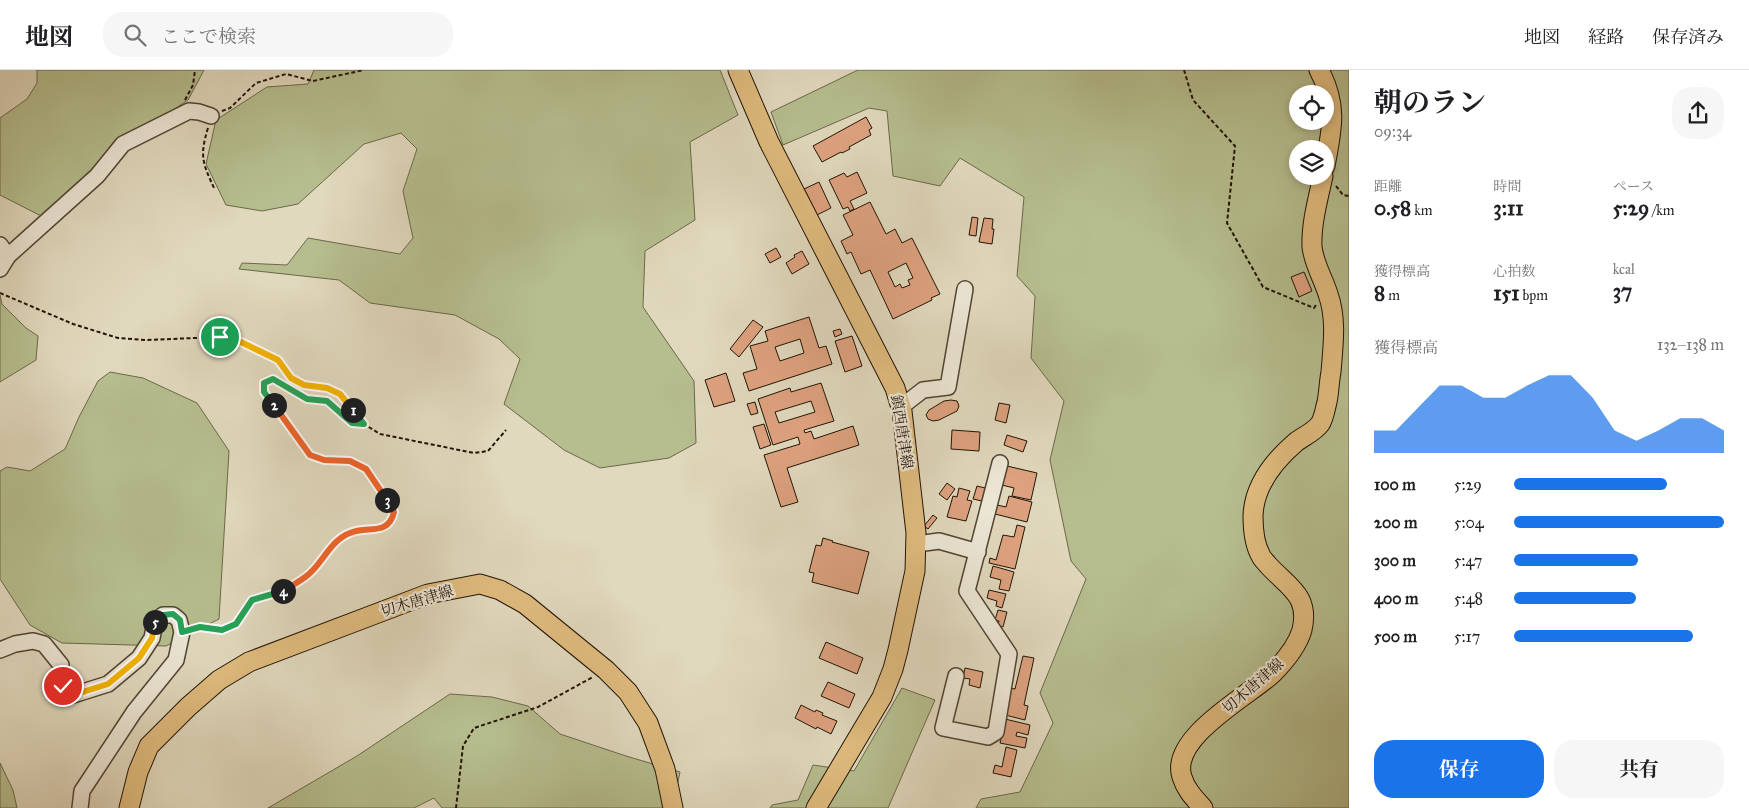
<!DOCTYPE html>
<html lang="ja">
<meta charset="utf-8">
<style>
body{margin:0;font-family:"IM FELL Great Primer","Noto Serif JP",serif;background:#f6f6f6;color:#202124;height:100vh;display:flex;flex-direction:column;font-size:19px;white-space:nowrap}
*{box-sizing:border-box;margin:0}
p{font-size:16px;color:#757577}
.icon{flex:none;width:28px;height:28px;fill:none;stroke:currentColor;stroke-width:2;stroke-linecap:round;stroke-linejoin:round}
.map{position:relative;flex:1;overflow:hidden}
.details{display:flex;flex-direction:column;background:#fff;width:400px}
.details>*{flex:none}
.buttons{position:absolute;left:1289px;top:15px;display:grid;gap:10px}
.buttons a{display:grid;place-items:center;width:45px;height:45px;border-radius:50%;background:#fff;box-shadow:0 2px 8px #0003;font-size:25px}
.pin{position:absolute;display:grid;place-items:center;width:42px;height:42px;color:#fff;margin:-21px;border:2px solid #fff;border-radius:50%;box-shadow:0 1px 5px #0007}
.km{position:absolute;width:25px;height:25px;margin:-12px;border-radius:50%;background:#222;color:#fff;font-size:14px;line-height:25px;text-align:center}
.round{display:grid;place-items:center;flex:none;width:52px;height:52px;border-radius:20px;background:#f6f6f6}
.summary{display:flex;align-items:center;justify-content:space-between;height:85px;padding:0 25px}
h1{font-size:28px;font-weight:700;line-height:38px}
.figures{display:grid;grid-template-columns:repeat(3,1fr);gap:8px;height:85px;padding:5px 25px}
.figures div{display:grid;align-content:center}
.figures b{font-size:21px;font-weight:700}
.figures small{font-size:14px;font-weight:400}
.figures p{font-size:14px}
.chart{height:140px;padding:10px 25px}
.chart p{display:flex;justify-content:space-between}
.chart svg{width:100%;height:90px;margin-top:5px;fill:#1a73e8;opacity:.7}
.button{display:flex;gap:10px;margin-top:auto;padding:10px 25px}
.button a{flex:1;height:58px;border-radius:20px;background:#1a73e8;color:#fff;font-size:20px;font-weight:700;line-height:58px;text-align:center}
.button a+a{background:#f6f6f6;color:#202124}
ul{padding:0 25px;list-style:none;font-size:16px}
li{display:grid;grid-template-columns:80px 60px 1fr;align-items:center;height:38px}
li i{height:12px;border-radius:6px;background:#1a73e8}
header{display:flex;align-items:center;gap:30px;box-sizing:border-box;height:70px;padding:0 25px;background:#fff;border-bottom:1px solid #e0e0e0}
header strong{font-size:24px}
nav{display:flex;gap:28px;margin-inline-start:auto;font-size:18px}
.search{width:350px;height:45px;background:#f6f6f6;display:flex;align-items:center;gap:12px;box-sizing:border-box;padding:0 18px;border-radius:20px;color:#757577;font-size:19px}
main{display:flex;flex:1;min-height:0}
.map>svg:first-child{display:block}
</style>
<header>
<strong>地図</strong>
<div class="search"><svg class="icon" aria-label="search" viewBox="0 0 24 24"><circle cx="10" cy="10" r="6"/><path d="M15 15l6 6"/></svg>ここで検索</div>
<nav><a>地図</a><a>経路</a><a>保存済み</a></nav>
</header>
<main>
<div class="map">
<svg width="1349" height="738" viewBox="0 0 1349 738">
<rect width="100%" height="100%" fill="#e1d9be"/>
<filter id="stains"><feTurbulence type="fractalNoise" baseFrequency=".004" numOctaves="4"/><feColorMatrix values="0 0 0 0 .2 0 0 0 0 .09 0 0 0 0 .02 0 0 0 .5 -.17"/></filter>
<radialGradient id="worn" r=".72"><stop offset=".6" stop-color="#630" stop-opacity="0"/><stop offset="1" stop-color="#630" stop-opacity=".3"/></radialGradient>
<g fill="#b6be8f" stroke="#6b684a" fill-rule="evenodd">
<polygon points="37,0 204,0 188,30 119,76 49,150 0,125 0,48 27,29 37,13"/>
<polygon points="314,0 720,0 738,45 690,72 695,150 645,181 643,237 694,311 696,373 669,388 600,398 564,380 504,334 520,289 499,269 455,245 370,233 339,210 239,199 242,193 287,195 308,168 400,184 413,168 403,121 417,79 401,63 364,74 298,134 262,141 226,135 206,94 216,50 267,17 308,14"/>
<path d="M 858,0 L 1349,0 L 1349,738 L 976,738 L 981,729 L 1020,722 L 1053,653 L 1040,623 L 1086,509 L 1071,491 L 1050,390 L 1064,331 L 1031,288 L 1035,226 L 1017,206 L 1024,127 L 960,88 L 940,116 L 893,106 L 887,41 L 869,38 L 783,75 L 771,42 ZM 1298,24 L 1325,24 L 1325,51 L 1298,51 ZM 1298,79 L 1325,79 L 1325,106 L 1298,106 Z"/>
<polygon points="0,225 2,234 26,258 38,266 36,290 0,312"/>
<polygon points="110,302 143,308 197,333 229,381 219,549 166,576 62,573 30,555 0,509 0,401 7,397 30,401 65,379 79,347 98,311"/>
<polygon points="902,618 935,630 888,738 770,738 772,735 798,730 813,695 854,701"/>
<polygon points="450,624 492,627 528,636 560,664 626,686 680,702 675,725 666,738 442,738 434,728 414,738 268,738 357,686"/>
<polygon points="0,693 13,720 17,738 0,738"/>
</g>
<g fill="#dea27f" stroke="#201306" fill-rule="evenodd">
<polygon points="866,47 872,58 869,60 871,65 849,77 850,79 842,83 841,82 822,92 813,76"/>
<polygon points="857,102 867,123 850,131 854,139 850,141 848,137 843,139 829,110 844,103 847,107"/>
<polygon points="819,112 831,138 817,145 804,119"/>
<path d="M 870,132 L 886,164 L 895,159 L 902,173 L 912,168 L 940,224 L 931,228 L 932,230 L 893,249 L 870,200 L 861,204 L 851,182 L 847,184 L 841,171 L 853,165 L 843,145 ZM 906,193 L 913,208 L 908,210 L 910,215 L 902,218 L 900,214 L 895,217 L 888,202 Z"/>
<polygon points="972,147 978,148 976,166 969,165"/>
<polygon points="984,148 993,149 992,159 994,159 992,174 979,172"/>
<polygon points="776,178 781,187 770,193 765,184"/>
<polygon points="802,181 809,194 792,204 786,193 795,187 794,185"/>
<polygon points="1304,202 1312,221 1299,227 1291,207"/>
<path d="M 809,247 L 819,278 L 826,276 L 832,294 L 749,321 L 743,303 L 757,299 L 750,276 L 768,271 L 765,261 ZM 800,269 L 804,283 L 780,291 L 775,277 Z"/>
<polygon points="753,250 763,257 739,287 730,279"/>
<polygon points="840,259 842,264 835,267 833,261"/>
<polygon points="852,266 862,296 845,302 835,271"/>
<polygon points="726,303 735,331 714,337 705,310"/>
<path d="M 821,313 L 834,351 L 804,360 L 805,363 L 811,361 L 814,369 L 853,356 L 859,375 L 787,398 L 798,432 L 781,437 L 764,385 L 800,374 L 798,367 L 773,375 L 758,329 L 790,318 L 791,322 ZM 811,331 L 815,342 L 779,353 L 775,342 Z"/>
<polygon points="951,330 957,331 959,336 957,341 939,350 933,351 928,349 926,345 929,340 944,331"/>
<polygon points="755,332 758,343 751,345 747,334"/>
<polygon points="999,333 1010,335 1006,353 995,350"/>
<polygon points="764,354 771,375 760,379 753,357"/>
<polygon points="952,360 980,362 979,381 951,379"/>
<polygon points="1007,365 1027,371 1023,382 1004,375"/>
<polygon points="1007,396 1037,403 1031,430 1012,426 1014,418 1002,415"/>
<polygon points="947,413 955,419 947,430 939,424"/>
<polygon points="977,416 985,418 982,431 973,429"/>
<polygon points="959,418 970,421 967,430 972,431 966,451 947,447 953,426 957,427"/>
<polygon points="1009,426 1032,432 1027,452 995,444 997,435 1006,437"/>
<polygon points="933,445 937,448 928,459 924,456"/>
<polygon points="1017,455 1025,457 1015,499 989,493 990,488 996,490 1003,465 1014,467"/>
<polygon points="823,468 833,471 832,472 869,482 858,524 812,512 814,503 809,502 816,475 821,476"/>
<polygon points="993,496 1014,502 1009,521 999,519 1001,510 990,507"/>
<polygon points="989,520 1006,524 1002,538 996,536 997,531 987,528"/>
<polygon points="998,540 1007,542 1003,557 998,555 999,551 995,550"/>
<polygon points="826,572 863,588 857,604 819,588"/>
<polygon points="1023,586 1034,588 1024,635 1028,636 1025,650 1005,645 1010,618 1015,619"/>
<polygon points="965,598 983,602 980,618 969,615 970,609 963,608"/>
<polygon points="828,612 855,624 849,638 821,626"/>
<polygon points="801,635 815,642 816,640 823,643 822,645 837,651 831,664 817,657 816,659 795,648"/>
<polygon points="1005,649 1030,655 1028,665 1017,662 1016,666 1027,668 1025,678 1000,673"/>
<polygon points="1006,677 1017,680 1011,707 993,703 995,695 1002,697"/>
</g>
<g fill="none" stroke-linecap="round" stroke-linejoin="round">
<defs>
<g id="minor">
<polyline points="0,175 8,186 0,199"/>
<polyline points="8,186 97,106 123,74 189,41 199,42 211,46"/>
<polyline points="901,337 923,320 948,317 965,219"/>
<polyline points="917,474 939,471 978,482"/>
<polyline points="0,580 15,574 33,571 44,574 61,595 63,617 68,623 73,625 108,614 139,588 152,568 155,552 163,545 173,545 179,550 182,562 176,590 134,642 82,721 80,738"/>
<polyline points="956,606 943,658 988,667 996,662 1009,584 967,521 1000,393"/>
</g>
<g id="major">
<polyline points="738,0 769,72 895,318 902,341 916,463 915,501 898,580 893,599 882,627 816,738"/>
<path d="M 1319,0 C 1338,35 1332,59 1325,96"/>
<polyline points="129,738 138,702 149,676 188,637 219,610 249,592 428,524 480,514 500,520 525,534 606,600 628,622 648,653 665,699 673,738"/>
<path d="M 1203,738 C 1194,728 1186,720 1182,707 C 1169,668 1248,626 1272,604 C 1284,592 1297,577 1302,560 C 1310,525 1288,517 1268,495 C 1266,492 1262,489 1261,486 C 1254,474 1253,459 1253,446 C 1254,416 1275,390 1296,372 C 1304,366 1314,362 1320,354 C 1324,348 1325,339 1327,332 C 1329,323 1329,312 1331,302 C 1333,276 1337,249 1328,224 C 1323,208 1314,194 1312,177 C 1311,154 1318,129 1323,106"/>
</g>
</defs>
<use href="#minor" stroke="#504434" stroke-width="18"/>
<use href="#major" stroke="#201306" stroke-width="21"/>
<g stroke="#201306" stroke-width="2" stroke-dasharray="4 2.5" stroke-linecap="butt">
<polyline points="1184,0 1193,30 1235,76 1227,153 1263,217 1314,238 1316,235"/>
<polyline points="185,30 193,15 195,0"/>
<polyline points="222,41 230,38 256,13 286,4 313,11 364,0"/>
<path d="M 208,58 C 199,87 203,94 215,120"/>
<polyline points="1336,116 1343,125 1349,126"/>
<polyline points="0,223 73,254 118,268 145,270 221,267 241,272 278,291 291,308 304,315 327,318 340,324 364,354 380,364 474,383 488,381 506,360"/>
<polyline points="193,559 200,557 221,560 236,554 253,530 282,522 309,504 335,474 350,463 383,458 392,451 394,442 366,399 350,391 324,390 310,385 264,322 264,313 273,309 307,329 327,331 352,353 364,354"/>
<polyline points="456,738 463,676 474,658 538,637 593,607"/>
</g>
<use href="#minor" stroke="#ece6d5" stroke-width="15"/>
<use href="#major" stroke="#e0bc7f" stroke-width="19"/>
</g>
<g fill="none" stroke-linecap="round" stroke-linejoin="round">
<defs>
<polyline id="split-1" points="220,267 241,272 278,290 291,308 304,315 327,318 340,324 353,340"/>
<polyline id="split-2" points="274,335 264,322 264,313 273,309 307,329 327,331 352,353 364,354 353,340"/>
<polyline id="split-3" points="274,335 310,385 324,390 350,391 366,399 387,430"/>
<path id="split-4" d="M 283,521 C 291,516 301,511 309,504 C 323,492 331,470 350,463 C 367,455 388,467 394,442 L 387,430"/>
<polyline id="split-5" points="155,552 163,545 173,544 180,550 182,562 200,557 222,560 236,554 252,530 283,521"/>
<polyline id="split-6" points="63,616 68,624 73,625 108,614 139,588 152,568 155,552"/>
</defs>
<use href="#split-1" stroke="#fff" stroke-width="10"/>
<use href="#split-2" stroke="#fff" stroke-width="10"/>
<use href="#split-3" stroke="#fff" stroke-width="10"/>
<use href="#split-4" stroke="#fff" stroke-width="10"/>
<use href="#split-5" stroke="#fff" stroke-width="10"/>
<use href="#split-6" stroke="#fff" stroke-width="10"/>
<use href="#split-1" stroke="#f5b400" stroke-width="6"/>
<use href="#split-2" stroke="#22a559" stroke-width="6"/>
<use href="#split-3" stroke="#f0652b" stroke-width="6"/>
<use href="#split-4" stroke="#f0652b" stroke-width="6"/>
<use href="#split-5" stroke="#22a559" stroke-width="6"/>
<use href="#split-6" stroke="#f5b400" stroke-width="6"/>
</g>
<g text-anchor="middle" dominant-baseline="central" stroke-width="4.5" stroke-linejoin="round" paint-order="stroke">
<g font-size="15" fill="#201306" stroke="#ece6d5">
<text transform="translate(902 362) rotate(81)">鎮西唐津線</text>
<text transform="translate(417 531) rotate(-17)">切木唐津線</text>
<text transform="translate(1253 616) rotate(-41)">切木唐津線</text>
</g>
</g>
<rect width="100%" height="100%" filter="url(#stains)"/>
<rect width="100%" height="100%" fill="url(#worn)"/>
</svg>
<div class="buttons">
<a><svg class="icon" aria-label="locate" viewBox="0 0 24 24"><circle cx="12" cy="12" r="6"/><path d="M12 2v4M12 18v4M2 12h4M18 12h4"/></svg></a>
<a><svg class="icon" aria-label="layers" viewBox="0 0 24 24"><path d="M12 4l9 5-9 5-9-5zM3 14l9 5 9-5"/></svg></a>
</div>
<div class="pin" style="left:220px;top:267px;background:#1e9e55"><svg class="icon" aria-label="arrive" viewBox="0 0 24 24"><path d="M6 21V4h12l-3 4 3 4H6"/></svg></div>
<div class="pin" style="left:63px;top:616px;background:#d93025"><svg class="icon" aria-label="check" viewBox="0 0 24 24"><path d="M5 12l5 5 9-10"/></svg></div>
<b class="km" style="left:353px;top:340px">1</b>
<b class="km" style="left:274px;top:335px">2</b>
<b class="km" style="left:387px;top:430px">3</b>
<b class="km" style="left:283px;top:521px">4</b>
<b class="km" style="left:155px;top:552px">5</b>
</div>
<section class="details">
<div class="summary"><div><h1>朝のラン</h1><p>09:34</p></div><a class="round"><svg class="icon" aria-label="share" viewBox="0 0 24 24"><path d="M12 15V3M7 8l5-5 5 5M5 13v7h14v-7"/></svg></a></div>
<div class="figures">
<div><p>距離</p><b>0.58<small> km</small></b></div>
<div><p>時間</p><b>3:11</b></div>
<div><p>ペース</p><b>5:29<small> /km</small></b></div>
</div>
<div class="figures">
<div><p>獲得標高</p><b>8<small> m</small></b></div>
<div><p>心拍数</p><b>151<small> bpm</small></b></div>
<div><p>kcal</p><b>37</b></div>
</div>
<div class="chart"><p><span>獲得標高</span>132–138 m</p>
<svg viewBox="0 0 160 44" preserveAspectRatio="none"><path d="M0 44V33L10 33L20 22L30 11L40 11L50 17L60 17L70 11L80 6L90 6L100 17L110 33L120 38L130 33L140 27L150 27L160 33V44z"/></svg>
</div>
<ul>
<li><b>100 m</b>5:29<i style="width:73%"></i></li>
<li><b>200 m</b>5:04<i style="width:100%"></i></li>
<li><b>300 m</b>5:47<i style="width:59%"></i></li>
<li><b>400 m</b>5:48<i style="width:58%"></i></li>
<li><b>500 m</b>5:17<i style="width:85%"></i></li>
</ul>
<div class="button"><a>保存</a><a>共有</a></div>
</section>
</main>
